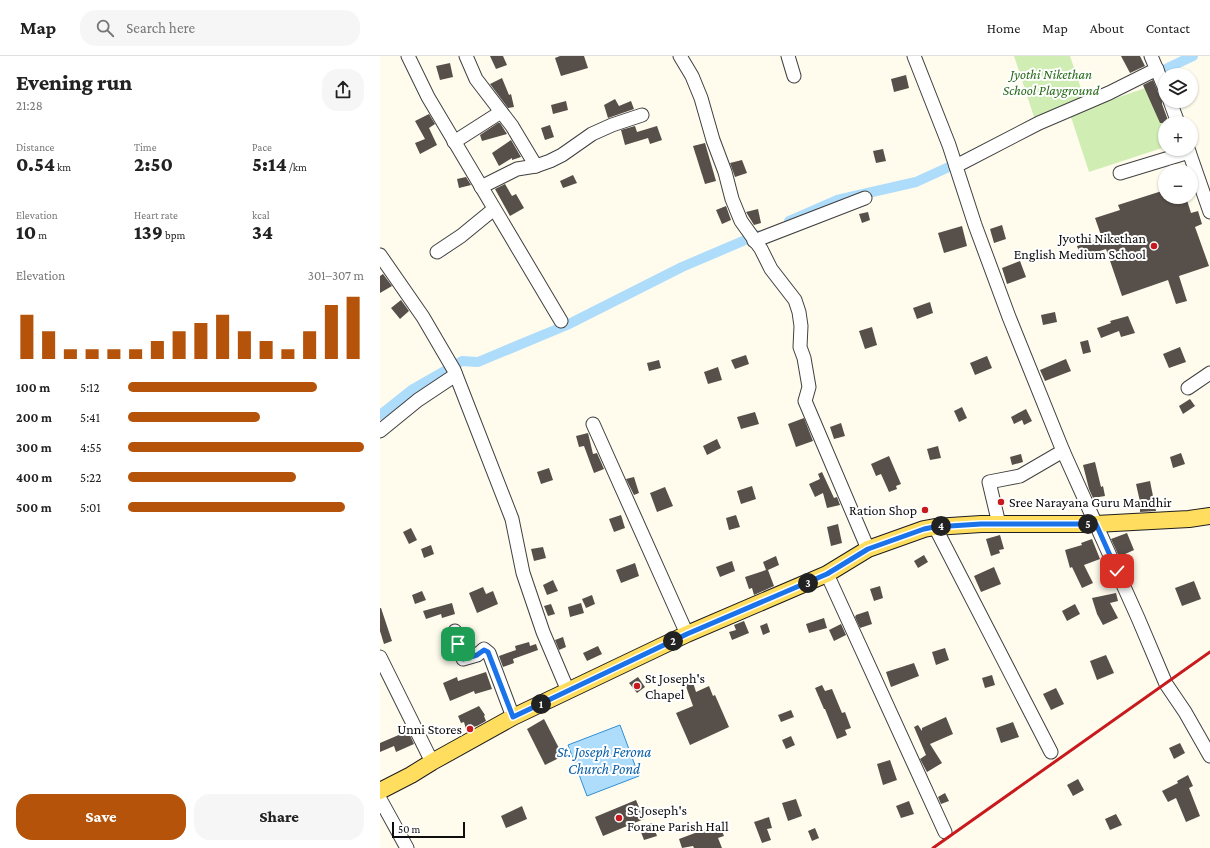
<!DOCTYPE html>
<meta charset="utf-8">
<style>
body{margin:0;font-family:"Crimson Pro",serif;background:#f6f6f6;color:#222;height:100vh;display:flex;flex-direction:column;font-size:15px;white-space:nowrap}
*{box-sizing:border-box;margin:0}
p{font-size:13px;color:#767676}
.icon{flex:none;width:22px;height:22px;fill:none;stroke:currentColor;stroke-width:2;stroke-linecap:round;stroke-linejoin:round}
.map{position:relative;flex:1;overflow:hidden}
.side{display:flex;flex-direction:column;background:#fff;width:380px}
.side>*{flex:none}
.controls{position:absolute;left:778px;top:12px;display:grid;gap:8px}
.controls a{display:grid;place-items:center;width:40px;height:40px;border-radius:50%;background:#fff;box-shadow:0 1px 3px #0004;font-size:20px}
.scale{position:absolute;left:12px;bottom:10px;width:73px;box-sizing:border-box;padding-left:4px;border:2px solid #0d0d0d;border-top:0;font-size:11px;line-height:14px;white-space:nowrap;color:#0d0d0d;-webkit-text-stroke:3px #fff;paint-order:stroke}
.pin{position:absolute;display:grid;place-items:center;width:34px;height:34px;color:#fff;margin:-17px;border-radius:8px;box-shadow:0 2px 6px #0006}
.km{position:absolute;width:20px;height:20px;margin:-10px;border-radius:50%;background:#222;color:#fff;font-size:11px;line-height:20px;text-align:center}
.round{display:grid;place-items:center;flex:none;width:42px;height:42px;border-radius:16px;background:#f6f6f6}
.head{display:flex;align-items:center;justify-content:space-between;height:68px;padding:0 16px}
h1{font-size:22px;font-weight:800;line-height:30px}
.metrics{display:grid;grid-template-columns:repeat(3,1fr);gap:6px;height:68px;padding:4px 16px}
.metrics div{display:grid;align-content:center}
.metrics b{font-size:20px;font-weight:800}
.metrics small{font-size:11px;font-weight:400}
.metrics p{font-size:11px}
.chart{height:112px;padding:8px 16px}
.chart p{display:flex;justify-content:space-between}
.chart svg{width:100%;height:72px;margin-top:4px;stroke:#b45309;stroke-width:6}
.cta{display:flex;gap:8px;margin-top:auto;padding:8px 16px}
.cta a{flex:1;height:46px;border-radius:16px;background:#b45309;color:#fff;font-size:16px;font-weight:800;line-height:46px;text-align:center}
.cta a+a{background:#f6f6f6;color:#222}
ul{padding:0 16px;list-style:none;font-size:13px}
li{display:grid;grid-template-columns:64px 48px 1fr;align-items:center;height:30px}
li i{height:10px;border-radius:5px;background:#b45309}
header{display:flex;align-items:center;gap:24px;box-sizing:border-box;height:56px;padding:0 20px;background:#fff;border-bottom:1px solid #e0e0e0}
header strong{font-size:19px}
nav{display:flex;gap:22px;margin-inline-start:auto;font-size:14px}
.search{width:280px;height:36px;background:#f6f6f6;display:flex;align-items:center;gap:10px;box-sizing:border-box;padding:0 14px;border-radius:16px;color:#767676;font-size:15px}
main{display:flex;flex:1;min-height:0}
.map>svg:first-child{display:block}
</style>
<header>
<strong>Map</strong>
<div class="search"><svg class="icon" aria-label="search" viewBox="0 0 24 24"><circle cx="10" cy="10" r="6"/><path d="M15 15l6 6"/></svg>Search here</div>
<nav><a>Home</a><a>Map</a><a>About</a><a>Contact</a></nav>
</header>
<main>
<section class="side">
<div class="head"><div><h1>Evening run</h1><p>21:28</p></div><a class="round"><svg class="icon" aria-label="share" viewBox="0 0 24 24"><path d="M12 15V3M7 8l5-5 5 5M5 13v7h14v-7"/></svg></a></div>
<div class="metrics">
<div><p>Distance</p><b>0.54<small> km</small></b></div>
<div><p>Time</p><b>2:50</b></div>
<div><p>Pace</p><b>5:14<small> /km</small></b></div>
</div>
<div class="metrics">
<div><p>Elevation</p><b>10<small> m</small></b></div>
<div><p>Heart rate</p><b>139<small> bpm</small></b></div>
<div><p>kcal</p><b>34</b></div>
</div>
<div class="chart"><p><span>Elevation</span>301–307 m</p>
<svg viewBox="0 0 160 44" preserveAspectRatio="none"><path d="M5 44V17M15 44V27M25 44V38M35 44V38M45 44V38M55 44V38M65 44V33M75 44V27M85 44V22M95 44V17M105 44V27M115 44V33M125 44V38M135 44V27M145 44V11M155 44V6"/></svg>
</div>
<ul>
<li><b>100 m</b>5:12<i style="width:80%"></i></li>
<li><b>200 m</b>5:41<i style="width:56%"></i></li>
<li><b>300 m</b>4:55<i style="width:100%"></i></li>
<li><b>400 m</b>5:22<i style="width:71%"></i></li>
<li><b>500 m</b>5:01<i style="width:92%"></i></li>
</ul>
<div class="cta"><a>Save</a><a>Share</a></div>
</section>
<div class="map">
<svg width="830" height="792" viewBox="0 0 830 792">
<rect width="100%" height="100%" fill="#fffcee"/>
<g fill="#d0edb4">
<polygon points="634,0 690,0 705,44 654,61"/>
<polygon points="774,29 785,67 785,91 709,116 690,58"/>
</g>
<polygon fill="#aedcfb" stroke="#2f8fd8" points="240,669 259,720 207,740 188,689"/>
<g fill="none" stroke-linecap="round" stroke-linejoin="round">
<g stroke="#aedcfb" stroke-width="10">
<polyline points="773,19 813,0"/>
<polyline points="409,165 457,144 536,126 582,105"/>
<polyline points="0,359 33,333 82,305 98,306 187,269 302,211 377,179"/>
</g>
</g>
<g fill="#574f49">
<polygon points="110,0 123,0 127,9 116,13"/>
<polygon points="180,0 204,0 208,12 181,20 175,2"/>
<polygon points="741,0 760,0 765,10 750,17"/>
<polygon points="70,7 73,21 60,24 56,10"/>
<polygon points="526,19 529,32 514,36 511,23"/>
<polygon points="122,22 129,39 131,38 134,51 128,52 110,28"/>
<polygon points="773,24 778,36 783,41 782,48 789,67 780,67 763,29"/>
<polygon points="235,43 239,50 251,45 254,53 228,62 224,49"/>
<polygon points="186,45 188,54 173,58 171,49"/>
<polygon points="49,58 55,68 49,72 57,89 40,98 35,87 45,83 35,65"/>
<polygon points="118,67 120,67 127,78 102,85 100,79"/>
<polygon points="170,69 174,81 165,84 161,72"/>
<polygon points="255,70 257,76 277,70 282,84 270,88 268,82 245,89 241,74"/>
<polygon points="131,84 141,101 132,104 132,102 119,110 112,97"/>
<polygon points="325,87 336,125 325,128 313,90"/>
<polygon points="503,93 506,105 496,107 493,95"/>
<polygon points="362,104 367,117 355,121 350,107"/>
<polygon points="193,119 197,127 183,132 180,125"/>
<polygon points="86,121 91,129 79,132 77,123"/>
<polygon points="125,128 132,140 136,138 144,152 130,160 115,133"/>
<polygon points="785,134 785,141 806,141 811,157 818,155 822,168 815,171 829,210 799,220 807,245 796,248 788,224 742,240 726,193 701,201 697,190 722,182 715,162 740,154 738,149"/>
<polygon points="346,150 351,164 342,168 336,154"/>
<polygon points="378,153 381,167 374,169 366,156"/>
<polygon points="488,156 490,164 482,167 479,158"/>
<polygon points="622,169 626,183 614,187 610,173"/>
<polygon points="582,170 587,190 564,197 558,177"/>
<polygon points="640,205 646,221 627,228 622,212"/>
<polygon points="3,218 12,230 0,237 0,220"/>
<polygon points="21,244 29,255 20,263 11,252"/>
<polygon points="550,246 553,257 537,263 533,252"/>
<polygon points="675,256 677,266 663,269 661,259"/>
<polygon points="748,260 755,277 741,281 739,275 721,282 717,272 731,267 730,265"/>
<polygon points="492,271 497,289 485,293 479,275"/>
<polygon points="708,284 711,296 703,298 700,286"/>
<polygon points="800,291 806,306 789,312 783,298"/>
<polygon points="366,299 369,308 355,313 351,304"/>
<polygon points="607,300 612,312 595,319 590,307"/>
<polygon points="686,303 691,315 665,325 660,314"/>
<polygon points="279,304 281,312 269,315 267,307"/>
<polygon points="338,311 342,324 328,328 324,316"/>
<polygon points="810,343 815,350 803,358 799,350"/>
<polygon points="582,351 587,362 579,366 574,355"/>
<polygon points="646,353 652,365 644,369 642,364 634,368 631,361"/>
<polygon points="375,356 379,368 361,373 357,361"/>
<polygon points="424,362 433,385 416,391 408,368"/>
<polygon points="461,367 465,380 454,383 450,371"/>
<polygon points="208,377 213,398 217,397 224,413 214,417 204,390 199,391 196,380"/>
<polygon points="337,383 341,392 327,399 323,390"/>
<polygon points="558,390 561,402 550,404 547,393"/>
<polygon points="801,397 805,408 793,412 790,401"/>
<polygon points="641,398 643,406 632,409 630,401"/>
<polygon points="509,400 521,428 516,430 517,433 509,436 501,418 496,420 491,408"/>
<polygon points="715,406 721,431 723,430 725,440 713,442 709,433 703,409"/>
<polygon points="169,412 173,424 161,428 157,416"/>
<polygon points="442,416 454,442 457,441 460,449 447,452 443,437 435,441 429,428 440,423 438,418"/>
<polygon points="254,421 259,437 254,439 246,423"/>
<polygon points="770,425 776,455 760,456 760,450 761,450 756,428"/>
<polygon points="372,430 376,443 361,448 357,435"/>
<polygon points="285,431 293,450 277,456 270,437"/>
<polygon points="241,459 245,472 234,476 229,463"/>
<polygon points="356,459 360,471 349,474 346,462"/>
<polygon points="458,468 462,487 451,490 447,471"/>
<polygon points="31,472 37,484 29,488 23,476"/>
<polygon points="747,477 754,494 743,499 745,503 741,505 731,483"/>
<polygon points="620,479 624,493 619,494 620,497 611,500 606,483"/>
<polygon points="712,483 720,503 704,509 713,527 702,532 692,511 690,512 685,494 702,489 701,487"/>
<polygon points="51,489 54,498 44,502 41,493"/>
<polygon points="163,491 166,502 154,505 151,493"/>
<polygon points="544,499 548,506 538,512 534,505"/>
<polygon points="396,500 399,509 388,514 394,530 374,539 372,532 369,533 365,521 386,514 383,506"/>
<polygon points="352,505 355,515 340,521 336,511"/>
<polygon points="255,507 259,520 241,527 236,514"/>
<polygon points="614,511 621,528 601,536 594,520"/>
<polygon points="173,524 178,535 167,539 163,529"/>
<polygon points="814,525 821,543 802,550 795,532"/>
<polygon points="500,530 503,542 494,545 490,533"/>
<polygon points="103,531 106,538 113,535 118,548 97,557 89,537"/>
<polygon points="42,535 46,544 35,548 32,539"/>
<polygon points="736,537 738,545 730,547 738,562 723,569 717,558 712,542"/>
<polygon points="212,539 215,548 206,552 202,543"/>
<polygon points="72,547 75,558 62,562 61,558 46,563 43,555"/>
<polygon points="201,547 204,557 190,561 188,551"/>
<polygon points="171,548 175,558 168,560 164,550"/>
<polygon points="695,548 700,558 687,565 682,555"/>
<polygon points="0,552 1,552 12,585 4,588 0,575"/>
<polygon points="488,555 492,568 480,572 475,561 476,559"/>
<polygon points="444,562 447,572 429,577 426,568"/>
<polygon points="364,565 369,577 352,584 349,576 356,574 354,569"/>
<polygon points="387,567 390,576 383,579 380,570"/>
<polygon points="461,568 466,579 454,585 449,574"/>
<polygon points="183,581 186,591 179,594 175,584"/>
<polygon points="149,586 150,590 156,588 158,594 133,603 134,607 123,611 119,600 136,594 135,590"/>
<polygon points="218,590 222,598 207,605 203,597"/>
<polygon points="565,592 569,604 556,609 552,596"/>
<polygon points="726,599 734,617 717,624 710,605"/>
<polygon points="534,607 539,620 511,631 506,616"/>
<polygon points="106,616 112,633 95,638 94,635 70,645 63,627 77,621 78,625"/>
<polygon points="612,619 615,629 605,632 602,622"/>
<polygon points="311,620 316,636 329,630 333,640 335,639 349,671 310,689 296,657 313,650 303,622"/>
<polygon points="258,621 265,631 257,637 249,627"/>
<polygon points="442,629 445,635 452,633 462,657 465,656 471,672 465,674 467,679 457,683 445,653 444,653 435,632"/>
<polygon points="676,632 684,648 671,654 663,638"/>
<polygon points="99,650 105,659 104,660 106,665 97,670 86,673 84,666 81,667 78,660"/>
<polygon points="411,654 414,661 401,666 398,659"/>
<polygon points="566,661 573,678 550,688 562,707 547,716 540,703 546,699 534,671 538,669 542,675 542,672"/>
<polygon points="164,663 183,700 165,709 147,673"/>
<polygon points="633,666 639,681 621,687 616,672"/>
<polygon points="28,675 34,688 16,696 14,690 0,696 0,687"/>
<polygon points="411,680 415,689 406,693 402,684"/>
<polygon points="800,687 805,697 794,703 789,692"/>
<polygon points="510,704 517,724 503,729 497,708"/>
<polygon points="808,719 813,730 809,732 820,760 806,766 796,742 788,746 782,735 798,727 797,725"/>
<polygon points="698,723 704,734 693,740 687,729"/>
<polygon points="565,737 569,745 561,748 558,741"/>
<polygon points="416,743 422,760 408,765 402,747"/>
<polygon points="256,744 264,763 223,780 215,761"/>
<polygon points="529,745 534,758 521,762 516,750"/>
<polygon points="142,750 147,763 126,772 121,760"/>
<polygon points="736,758 742,769 730,774 725,763"/>
<polygon points="389,761 392,772 387,773 391,784 382,787 374,766"/>
<polygon points="272,767 277,780 264,784 259,771"/>
<polygon points="339,768 344,780 338,782 342,792 314,792 313,790 302,792 299,783"/>
<polygon points="435,772 439,782 432,785 428,775"/>
</g>
<g fill="none" stroke-linecap="round" stroke-linejoin="round">
<defs>
<g id="minor">
<polyline points="28,0 48,41 181,265"/>
<polyline points="86,0 96,23 132,70 156,110"/>
<polyline points="300,0 312,20 321,42 333,84 345,116 352,143 361,165 381,193 391,213 415,244 419,256 421,270 420,291 424,302 429,331 425,345 488,493"/>
<polyline points="408,0 414,20"/>
<polyline points="534,0 569,89 595,169 629,261 683,395"/>
<polyline points="771,0 785,33"/>
<polyline points="790,45 798,67"/>
<polyline points="74,86 121,56"/>
<polyline points="808,93 830,156"/>
<polyline points="576,110 659,67 729,37 777,13"/>
<polyline points="740,117 809,96"/>
<polyline points="101,131 137,113 156,110 170,105 182,99 212,78 232,69 262,59"/>
<polyline points="374,185 485,142"/>
<polyline points="57,196 81,180 114,153"/>
<polyline points="0,199 43,261 74,314 132,463 143,517 163,576 188,635"/>
<polyline points="808,332 830,317"/>
<polyline points="213,368 307,578"/>
<polyline points="0,375 38,344 74,320 75,317"/>
<polyline points="619,468 609,426 640,420 683,395 758,562 786,628 805,656 830,700"/>
<polyline points="555,471 671,696"/>
<polyline points="447,518 565,776"/>
<polyline points="75,575 83,603 97,599 104,593 109,597 133,661"/>
<polyline points="0,601 52,706"/>
<polyline points="0,743 27,792"/>
</g>
<polyline id="major" points="0,735 31,719 52,706 133,661 307,578 447,518 488,493 544,473 555,471 601,468 716,468 809,463 830,460"/>
</defs>
<use href="#minor" stroke="#404040" stroke-width="15"/>
<use href="#major" stroke="#1e1e1e" stroke-width="18"/>
<use href="#minor" stroke="#fff" stroke-width="13"/>
<use href="#major" stroke="#ffdd5e" stroke-width="16"/>
<polyline stroke="#c81a1d" stroke-width="3" points="553,792 830,596"/>
</g>
<g fill="none" stroke-linecap="round" stroke-linejoin="round">
<defs>
<polyline id="route" points="78,588 83,603 97,599 104,594 108,596 133,661 307,578 447,518 488,493 544,473 554,471 601,468 716,468 737,515"/>
</defs>
<use href="#route" stroke="#fff" stroke-width="8"/>
<use href="#route" stroke="#1a73e8" stroke-width="5"/>
</g>
<g fill="#c81a1d" stroke="#fff" stroke-width="1.5">
<circle cx="774" cy="190" r="4"/>
<circle cx="621" cy="446" r="4"/>
<circle cx="545" cy="454" r="4"/>
<circle cx="257" cy="630" r="4"/>
<circle cx="90" cy="673" r="4"/>
<circle cx="239" cy="762" r="4"/>
</g>
<g text-anchor="middle" dominant-baseline="central" stroke-width="4" stroke-linejoin="round" paint-order="stroke">
<g font-size="14" font-style="italic" fill="#276a18" stroke="#fff">
<text x="671" y="18">Jyothi Nikethan<tspan x="671" dy="16">School Playground</tspan></text>
</g>
<g font-size="14" fill="#0d0d0d" stroke="#fff" text-anchor="end">
<text x="766" y="182">Jyothi Nikethan<tspan x="766" dy="16">English Medium School</tspan></text>
<text x="629" y="446" text-anchor="start">Sree Narayana Guru Mandhir</text>
<text x="537" y="454">Ration Shop</text>
<text x="265" y="622" text-anchor="start">St Joseph's<tspan x="265" dy="16">Chapel</tspan></text>
<text x="82" y="673">Unni Stores</text>
<text x="247" y="754" text-anchor="start">St Joseph's<tspan x="247" dy="16">Forane Parish Hall</tspan></text>
</g>
<g font-size="15" font-style="italic" fill="#0d60a9" stroke="#fff">
<text x="224" y="696">St. Joseph Ferona<tspan x="224" dy="17">Church Pond</tspan></text>
</g>
</g>
</svg>
<div class="controls">
<a><svg class="icon" aria-label="layers" viewBox="0 0 24 24"><path d="M12 4l9 5-9 5-9-5zM3 14l9 5 9-5"/></svg></a>
<a>+</a>
<a>−</a>
</div>
<div class="scale">50 m</div>
<div class="pin" style="left:78px;top:588px;background:#1e9e55"><svg class="icon" aria-label="arrive" viewBox="0 0 24 24"><path d="M6 21V4h12l-3 4 3 4H6"/></svg></div>
<div class="pin" style="left:737px;top:515px;background:#d93025"><svg class="icon" aria-label="check" viewBox="0 0 24 24"><path d="M5 12l5 5 9-10"/></svg></div>
<b class="km" style="left:161px;top:648px">1</b>
<b class="km" style="left:293px;top:585px">2</b>
<b class="km" style="left:428px;top:527px">3</b>
<b class="km" style="left:561px;top:470px">4</b>
<b class="km" style="left:708px;top:468px">5</b>
</div>
</main>
